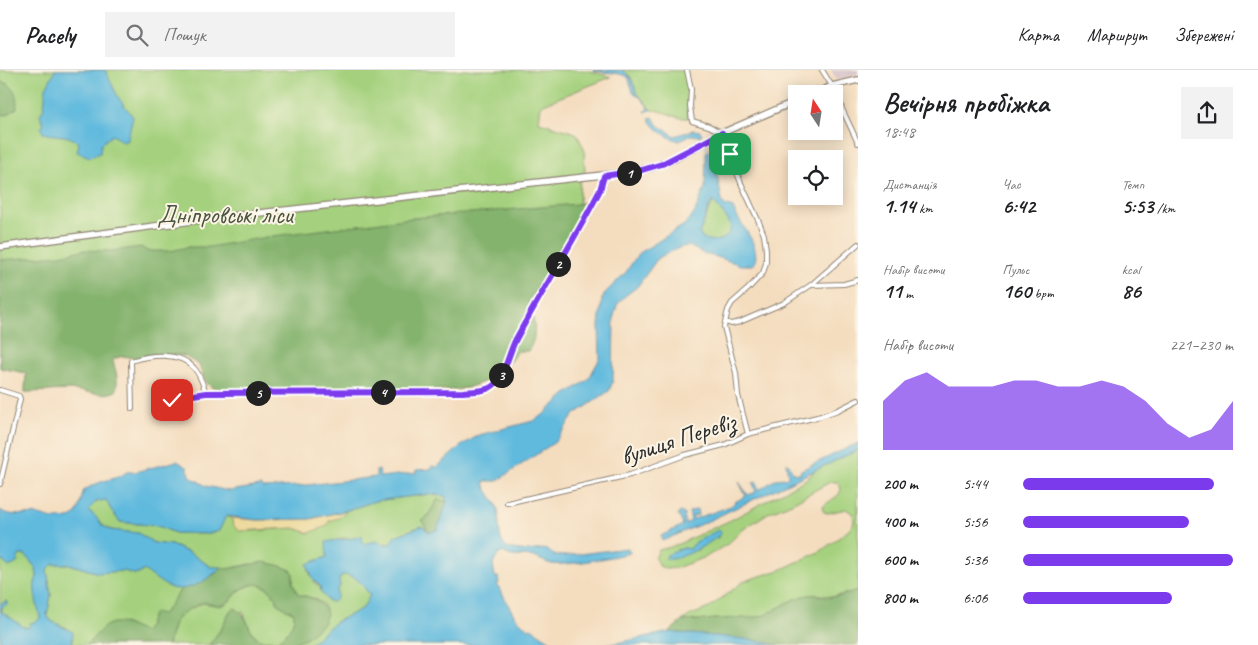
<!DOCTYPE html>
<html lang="uk">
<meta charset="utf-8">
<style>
body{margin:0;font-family:Caveat,sans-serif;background:#f2f2f2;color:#202124;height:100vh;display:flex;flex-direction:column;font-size:19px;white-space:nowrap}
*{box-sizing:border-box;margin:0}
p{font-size:16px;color:#757577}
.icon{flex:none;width:28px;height:28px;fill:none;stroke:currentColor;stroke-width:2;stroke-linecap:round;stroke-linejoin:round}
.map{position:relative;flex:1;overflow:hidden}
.side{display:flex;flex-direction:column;background:#fff;width:400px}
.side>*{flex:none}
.needle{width:32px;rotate:348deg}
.controls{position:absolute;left:788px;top:15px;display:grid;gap:10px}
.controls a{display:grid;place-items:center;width:55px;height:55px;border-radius:0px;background:#fff;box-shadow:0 2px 12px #0003;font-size:25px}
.pin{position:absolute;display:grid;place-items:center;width:42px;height:42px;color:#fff;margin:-21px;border-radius:10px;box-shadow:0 2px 8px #0006}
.km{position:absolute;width:25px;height:25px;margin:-12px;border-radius:50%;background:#222;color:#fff;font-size:14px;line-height:25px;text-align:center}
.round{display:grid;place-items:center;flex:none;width:52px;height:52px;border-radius:0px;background:#f2f2f2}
.overview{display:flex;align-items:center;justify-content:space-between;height:85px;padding:0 25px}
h1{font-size:28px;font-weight:600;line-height:38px}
.figures{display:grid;grid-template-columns:repeat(3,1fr);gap:8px;height:85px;padding:5px 25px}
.figures div{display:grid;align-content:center}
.figures b{font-size:21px;font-weight:600}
.figures small{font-size:14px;font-weight:400}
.figures p{font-size:14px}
.chart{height:140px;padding:10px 25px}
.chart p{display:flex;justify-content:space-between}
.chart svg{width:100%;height:90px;margin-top:5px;fill:#7c3aed;opacity:.7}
ul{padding:0 25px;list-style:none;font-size:16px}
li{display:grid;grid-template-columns:80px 60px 1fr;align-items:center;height:38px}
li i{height:12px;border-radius:6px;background:#7c3aed}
header{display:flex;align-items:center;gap:30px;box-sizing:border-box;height:70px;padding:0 25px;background:#fff;border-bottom:1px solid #e0e0e0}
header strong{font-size:24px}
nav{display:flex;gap:28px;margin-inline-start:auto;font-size:18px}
.search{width:350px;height:45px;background:#f2f2f2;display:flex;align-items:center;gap:12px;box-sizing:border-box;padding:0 18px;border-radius:0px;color:#757577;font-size:19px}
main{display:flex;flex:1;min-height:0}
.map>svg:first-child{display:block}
</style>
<header>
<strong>Pacely</strong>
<div class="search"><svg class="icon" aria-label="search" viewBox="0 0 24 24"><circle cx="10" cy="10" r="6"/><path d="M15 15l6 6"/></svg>Пошук</div>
<nav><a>Карта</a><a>Маршрут</a><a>Збережені</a></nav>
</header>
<main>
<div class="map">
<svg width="858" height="575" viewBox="0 0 858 575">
<rect width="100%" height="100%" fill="#fcf5e5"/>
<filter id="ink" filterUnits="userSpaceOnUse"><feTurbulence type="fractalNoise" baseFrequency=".02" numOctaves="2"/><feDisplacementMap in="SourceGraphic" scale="10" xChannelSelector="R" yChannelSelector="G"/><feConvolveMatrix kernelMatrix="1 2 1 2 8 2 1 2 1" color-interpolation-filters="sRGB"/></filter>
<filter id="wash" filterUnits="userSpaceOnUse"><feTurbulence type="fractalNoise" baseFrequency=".0096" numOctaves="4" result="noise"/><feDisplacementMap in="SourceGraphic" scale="20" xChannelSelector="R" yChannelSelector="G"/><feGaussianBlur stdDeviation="1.12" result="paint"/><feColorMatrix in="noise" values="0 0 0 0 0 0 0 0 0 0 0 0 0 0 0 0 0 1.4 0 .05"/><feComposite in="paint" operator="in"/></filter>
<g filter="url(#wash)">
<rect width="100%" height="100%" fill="#f4ddbf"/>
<polygon fill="#d2bdc6" points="831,0 858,0 858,4 837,10"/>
<g fill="#a5d17e" stroke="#687e54" fill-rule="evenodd">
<polygon points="0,0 586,0 611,7 541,35 539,52 576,63 584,78 585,103 580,104 579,133 588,133 588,137 193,286 110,286 111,318 25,322 26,303 0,297"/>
<path d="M 622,0 L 684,1 L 689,19 L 688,48 C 675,49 665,40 651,40 L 637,23 L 631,7 Z"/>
<path d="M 713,131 L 728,150 L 732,158 C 726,172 716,172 703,169 L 699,163 Z"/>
<path d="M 858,380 L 858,520 L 833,527 L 816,524 L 790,531 L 766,545 L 758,547 L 682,551 L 689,546 L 709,538 L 744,511 L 780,500 L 821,481 L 849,460 L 854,452 L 853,444 L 846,439 L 828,443 L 824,442 L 822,438 C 828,429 848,426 838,412 L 830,412 L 794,432 L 768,443 L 742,460 L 729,473 L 706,487 L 676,498 L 667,499 L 659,496 L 655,488 L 659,480 L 674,476 L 731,450 L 808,408 L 814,401 ZM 719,467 L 709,471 L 698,480 L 676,480 L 684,478 L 690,479 L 696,472 L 700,470 Z"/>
<path d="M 430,424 L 445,426 L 447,432 L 438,429 L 427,447 L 422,451 L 429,462 L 416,458 L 395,466 L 390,474 L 383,474 L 376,471 L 363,474 L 361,466 L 351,469 L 341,468 L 328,487 L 312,492 L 308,500 L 316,514 L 320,516 L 321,522 L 337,520 L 340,516 L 339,510 L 342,505 C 357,504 362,515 370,525 L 363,538 L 334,553 L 309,575 L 289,575 L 307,567 L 324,535 L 316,529 L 298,524 L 293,513 L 293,503 L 250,494 L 228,499 L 211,497 L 190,483 L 171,475 L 154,473 L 138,463 L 111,460 L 103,456 L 96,447 L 88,440 L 96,432 L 106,429 L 111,440 L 120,452 L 158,456 L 175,463 L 208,464 L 218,461 L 225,446 L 231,448 L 234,456 L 250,461 L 294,458 L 309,463 L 329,451 L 338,448 L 348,440 L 375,431 Z"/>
<path d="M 20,485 L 25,485 L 36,498 L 37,507 L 36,522 L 40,548 L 36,552 L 33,552 L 29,558 C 19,557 13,547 3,544 L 0,534 L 0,489 L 5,494 Z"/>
<polygon points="53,494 69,494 92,501 124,501 134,504 139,504 144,500 170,517 181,519 165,542 162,544 153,544 149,557 143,562 124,553 103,558 94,569 86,575 72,575 73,570 67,558 51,551 47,545 51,525 47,500"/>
<path d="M 254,514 C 267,515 274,523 279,535 L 295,543 C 295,553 286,569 276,571 C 271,573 265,572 260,570 L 251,561 L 243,542 L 230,541 L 221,559 L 209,575 L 168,575 L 173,555 L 181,543 L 203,533 L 220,536 L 230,531 L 240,520 Z"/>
</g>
<g fill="#84b36d" stroke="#586f4c">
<path d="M 0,12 C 15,13 17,26 17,38 L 7,45 L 0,44 Z"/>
<path d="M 588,133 L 588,137 L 567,168 L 529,232 C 534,249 539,266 528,281 L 518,281 L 497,307 L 467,318 L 456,320 L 221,319 L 211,317 L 204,309 L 199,295 L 183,285 L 169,284 L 154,284 L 134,288 L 123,286 L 113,289 C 113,294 115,297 116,302 C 118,309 117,315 116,321 C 102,328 84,320 69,320 C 54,320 40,322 25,322 L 26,303 L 0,298 L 0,190 L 60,185 L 83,180 L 112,181 L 141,177 L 147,181 L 170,181 L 188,177 L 209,177 L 273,166 L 412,148 Z"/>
<polygon points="438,429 447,432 437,460 429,462 422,451 427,447"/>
<path d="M 263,492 L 278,495 L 291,500 L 293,503 L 293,513 L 298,524 C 312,528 322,530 327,544 L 323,554 L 307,567 L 289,575 L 209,575 L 221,559 L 230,541 L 235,538 C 250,547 245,560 260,570 L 276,571 C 286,566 295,554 294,543 L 279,535 C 272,517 257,507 239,521 C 234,525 231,531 225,534 C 218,538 210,532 202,533 C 199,533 195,537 192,538 C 173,547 173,556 168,575 L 86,575 C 92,570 96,564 103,558 C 116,547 130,556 143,562 C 151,557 149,548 155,542 L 162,544 L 165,542 L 181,519 L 200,513 L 216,503 L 221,497 L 228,499 Z"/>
<path d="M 858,520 L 858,575 L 777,575 L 764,572 L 734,568 L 669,562 L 682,551 L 758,547 C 776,542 789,528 808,525 C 816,523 823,528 831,527 C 840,527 850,523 858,520 Z"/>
</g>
<polygon fill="#eeda9e" stroke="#8c8264" points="348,440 338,448 329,451 327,456 309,463 294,458 239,461 234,456 231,448 257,450 310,449"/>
<g fill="#61bade" stroke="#467284" fill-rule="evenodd">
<path d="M 55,0 L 105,0 L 118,27 L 133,47 L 127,70 L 124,72 L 112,65 L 101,74 L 100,83 L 90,87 L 77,82 L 79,73 C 68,63 57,67 43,63 L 41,58 L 44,54 L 40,45 L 44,37 L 46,18 Z"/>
<path d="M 593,0 L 621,0 C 633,5 632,15 638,24 C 641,28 648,36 651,40 L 645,42 L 648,37 L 642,29 L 633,22 L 628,7 C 616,1 605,4 593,0 Z"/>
<path d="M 653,47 L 658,55 L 675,66 L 693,60 L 700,61 L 702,63 L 700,66 L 690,65 L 679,71 C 667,67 655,60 649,48 Z"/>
<path d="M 709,81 L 714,88 L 722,131 L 724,135 L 733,138 C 740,156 760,172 755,193 L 751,195 L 741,195 L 717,187 L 704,184 L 689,176 L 681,177 L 658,188 L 637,217 L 625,226 L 617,235 L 614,246 L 613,311 L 609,321 L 574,345 L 555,372 L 497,411 L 486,411 L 484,413 C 487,423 496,430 498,440 C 500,452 497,471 507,478 L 527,481 L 542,479 L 547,480 L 554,485 L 563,486 L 628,478 L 630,483 C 613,487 568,496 552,494 C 546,493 540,489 534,487 C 523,485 512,489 503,482 L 498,485 L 493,494 L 495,507 L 498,507 L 499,513 L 497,514 L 515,547 L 529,559 L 531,558 L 557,575 L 309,575 L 334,553 L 363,538 L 370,525 C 362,515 357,504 342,505 L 339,510 L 340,516 L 337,520 L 337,528 L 333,532 L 328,531 L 321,522 L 320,516 L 313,509 L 307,494 L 327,487 L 326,472 C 338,469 350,470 362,466 L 363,474 L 376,471 L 383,474 L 390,474 L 395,466 L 422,456 L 429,462 L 437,460 L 447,432 L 445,426 L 430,424 L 375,431 L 348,440 L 310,449 L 257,450 L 226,446 L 219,461 L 208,464 L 175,463 L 158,456 L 120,452 L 111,440 L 106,430 L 96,432 L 88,440 L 96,447 L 103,456 L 111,460 L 138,463 L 154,473 L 171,475 L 190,483 L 211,497 L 221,497 C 210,509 188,523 171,518 C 162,514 152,506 144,500 L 139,504 L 134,504 L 124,501 L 98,503 L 69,494 L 53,494 L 47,500 L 51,525 L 47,545 L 51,551 L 73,562 L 72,575 L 0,575 L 0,534 L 7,531 L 7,534 L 1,538 L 1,541 L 25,558 L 29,557 L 30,553 L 36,552 L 40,548 C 38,537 31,516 37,507 L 36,498 L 25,485 L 20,485 L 18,488 L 17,493 L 9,497 L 0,489 L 0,440 C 11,448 27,443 39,445 C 44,446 50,449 55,449 C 60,449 69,449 74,446 C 80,441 81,427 84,420 C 90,417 97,413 104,411 C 111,409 121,407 127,402 L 135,402 L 177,391 L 187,397 L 191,407 L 206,416 L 229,421 L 260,416 L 263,418 L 299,416 L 376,407 L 376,401 L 379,400 L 380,407 L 416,403 L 416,400 L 431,399 L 432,396 L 435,396 L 436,398 L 461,376 L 479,365 L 533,351 L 543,345 L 566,324 L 588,310 L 600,288 L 599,256 L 602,229 L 605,223 L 626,202 L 638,184 L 684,155 L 694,144 L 705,118 L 706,82 ZM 713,131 L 728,150 L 731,158 C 726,172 716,172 703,169 L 699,163 C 705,153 706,139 713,131 Z"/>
<polygon points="858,373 858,380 706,452 662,471 661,466 683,455 678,444 680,442 684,444 685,454 691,451 689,442 697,439 698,445 692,446 694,449 731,436 735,432 746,426 739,412 748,425 756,422 753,413 756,412 759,420 776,409 787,408 788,405 786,393 789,394 793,403 800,404 801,400"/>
<path d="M 718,460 L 722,462 C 716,471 678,492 666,489 L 667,485 L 684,478 L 690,479 L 696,472 Z"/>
<path d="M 669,562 C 704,566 742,566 777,575 L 607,575 Z"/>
</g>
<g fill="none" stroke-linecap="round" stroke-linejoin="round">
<g stroke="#61bade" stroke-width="1">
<polyline points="701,65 703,71"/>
<polyline points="705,75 708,81"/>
</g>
</g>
</g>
<g filter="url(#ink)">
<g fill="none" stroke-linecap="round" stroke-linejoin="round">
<defs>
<g id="street">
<polyline points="687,0 691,19 690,36 692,51 709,56 722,63 741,113 759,152 764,165 766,180 766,193 763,203 748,219 732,233 728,240 724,257 736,303 738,325 748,364"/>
<polyline points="822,0 832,16 837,20 842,39 858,73"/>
<polyline points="811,215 858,174"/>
<polyline points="726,252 731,254 740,252 763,242 784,233 811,215 844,214 858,210"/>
<polyline points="0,320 19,326 20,329 0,414"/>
<path d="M 172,330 L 172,326 L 193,325 L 206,323 L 463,322 C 474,322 486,322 495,314 C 505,305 509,282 516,269 C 543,219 574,171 600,120 L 604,106"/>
<path d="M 132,339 L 131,291 C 150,285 179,281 194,298 C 200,304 203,315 206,323"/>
<polyline points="507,433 630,405 685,385 724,375 748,364 821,346 838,340 858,330"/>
</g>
<g id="secondary">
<polyline points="814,24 832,16 858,10"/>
<polyline points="0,177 214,148 630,102 651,98 676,88 722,63 796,31"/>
</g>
</defs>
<use href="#street" stroke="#908475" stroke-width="6"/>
<use href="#secondary" stroke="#908475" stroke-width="8"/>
<use href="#street" stroke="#fff" stroke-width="4"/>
<use href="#secondary" stroke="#fff" stroke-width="5.5"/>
</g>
</g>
<g fill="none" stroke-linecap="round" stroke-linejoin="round" filter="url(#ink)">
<defs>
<path id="route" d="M 172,330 L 172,326 L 193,325 L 206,323 L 463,322 C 474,321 487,322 495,314 C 505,305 509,282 516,269 C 543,219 574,171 600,120 L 604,106 L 642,100 L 662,94 L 722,63 L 730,84"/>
</defs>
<use href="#route" stroke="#fff" stroke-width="10"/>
<use href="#route" stroke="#7c3aed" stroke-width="6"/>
</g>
<g text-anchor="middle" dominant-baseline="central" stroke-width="4" stroke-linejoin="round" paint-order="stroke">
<g font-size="25" fill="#4a5440" stroke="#fcf5e5">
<text x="225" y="145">Дніпровські ліси</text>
</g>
<g font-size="25" fill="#2b2b2b" stroke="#fcf5e5">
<text transform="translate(678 369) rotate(-18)">вулиця Перевіз</text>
</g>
</g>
</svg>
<div class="controls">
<a><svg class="needle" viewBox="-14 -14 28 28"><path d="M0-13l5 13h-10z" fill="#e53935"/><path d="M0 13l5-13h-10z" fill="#757577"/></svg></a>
<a><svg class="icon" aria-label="locate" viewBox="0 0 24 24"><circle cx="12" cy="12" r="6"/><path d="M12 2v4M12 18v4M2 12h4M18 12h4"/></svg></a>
</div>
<div class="pin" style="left:730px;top:84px;background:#1e9e55"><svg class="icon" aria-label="arrive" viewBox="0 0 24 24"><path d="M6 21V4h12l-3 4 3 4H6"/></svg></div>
<div class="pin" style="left:172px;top:330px;background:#d93025"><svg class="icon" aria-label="check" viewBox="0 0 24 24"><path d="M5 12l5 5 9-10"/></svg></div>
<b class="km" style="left:629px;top:103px">1</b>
<b class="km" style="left:558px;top:194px">2</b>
<b class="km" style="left:501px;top:305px">3</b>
<b class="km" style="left:383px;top:322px">4</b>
<b class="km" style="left:258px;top:323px">5</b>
</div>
<section class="side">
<div class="overview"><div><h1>Вечірня пробіжка</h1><p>18:48</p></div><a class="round"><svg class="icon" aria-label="share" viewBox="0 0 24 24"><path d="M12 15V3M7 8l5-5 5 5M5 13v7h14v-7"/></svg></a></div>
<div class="figures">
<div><p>Дистанція</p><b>1.14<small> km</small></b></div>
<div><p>Час</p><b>6:42</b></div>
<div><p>Темп</p><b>5:53<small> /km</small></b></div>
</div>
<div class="figures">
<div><p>Набір висоти</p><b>11<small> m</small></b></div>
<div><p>Пульс</p><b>160<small> bpm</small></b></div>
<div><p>kcal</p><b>86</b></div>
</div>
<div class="chart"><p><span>Набір висоти</span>221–230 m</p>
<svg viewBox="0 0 160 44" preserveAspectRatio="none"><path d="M0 44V20L10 10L20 6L30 13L40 13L50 13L60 10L70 10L80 13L90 13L100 10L110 13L120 20L130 31L140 38L150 34L160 20V44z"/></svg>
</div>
<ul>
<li><b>200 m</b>5:44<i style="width:91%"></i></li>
<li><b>400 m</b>5:56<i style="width:79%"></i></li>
<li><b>600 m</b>5:36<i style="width:100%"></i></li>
<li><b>800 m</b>6:06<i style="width:71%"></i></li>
</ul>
</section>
</main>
